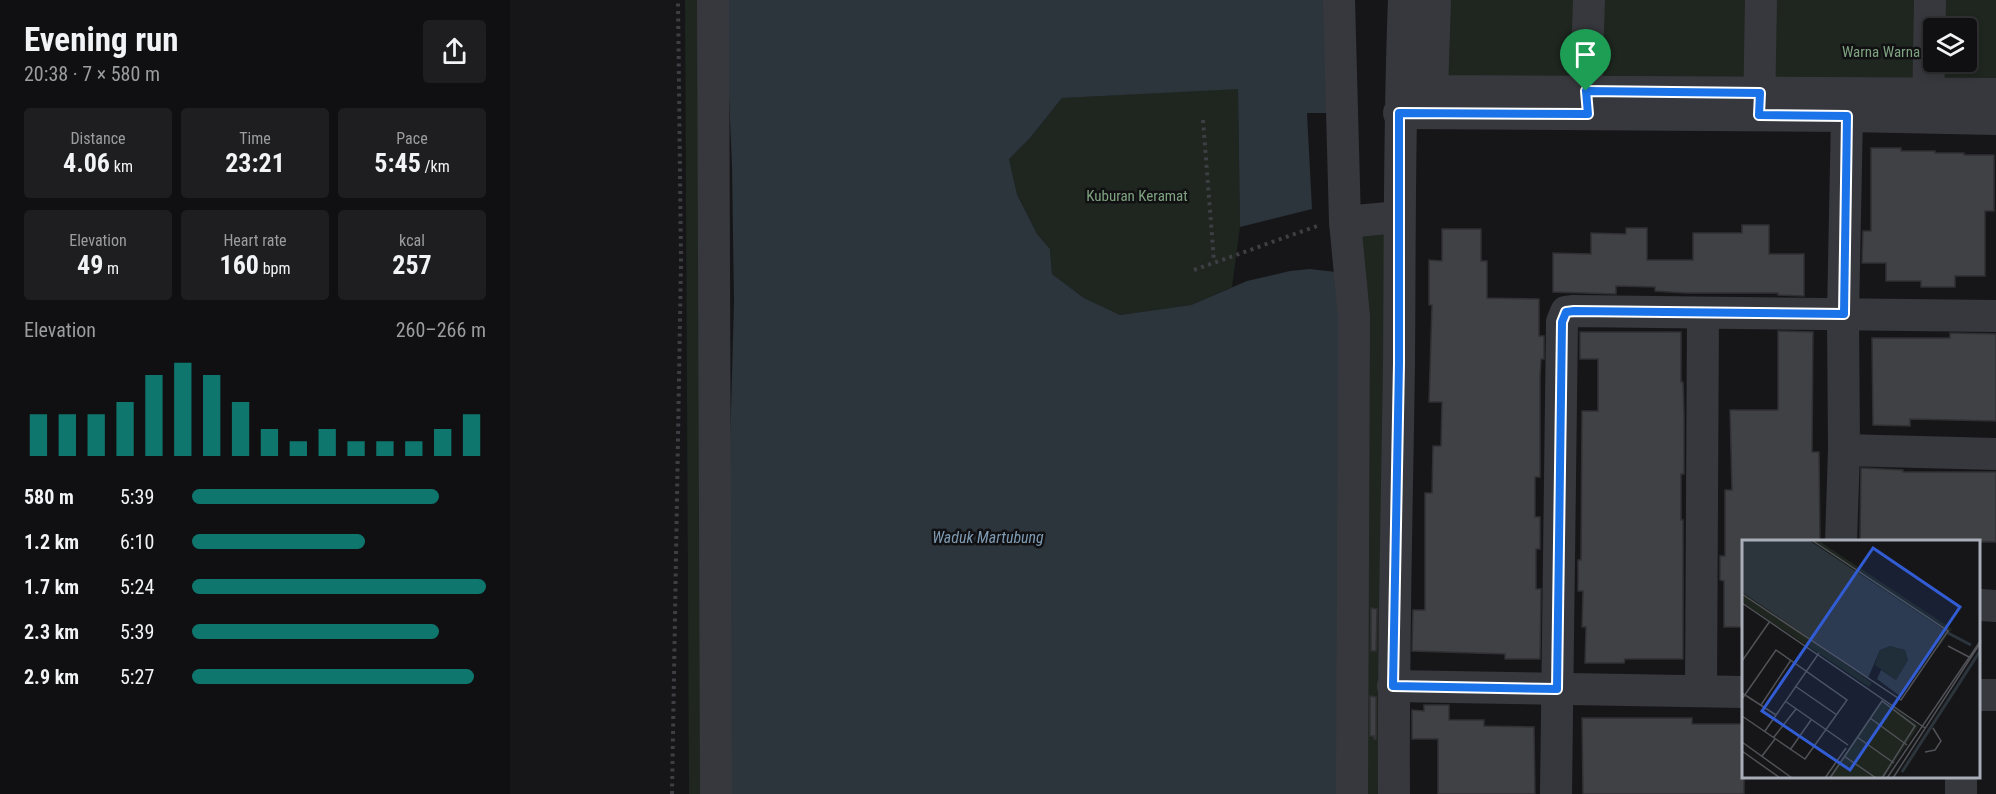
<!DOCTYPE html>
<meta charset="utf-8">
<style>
body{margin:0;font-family:"Roboto Condensed",sans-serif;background:#1e1e20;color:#f1f3f6;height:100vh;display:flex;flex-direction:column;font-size:22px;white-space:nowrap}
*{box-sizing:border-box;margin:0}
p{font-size:20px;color:#9c9d9f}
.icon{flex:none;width:33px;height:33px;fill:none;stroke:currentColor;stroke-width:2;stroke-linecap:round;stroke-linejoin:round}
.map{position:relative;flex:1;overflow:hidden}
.panel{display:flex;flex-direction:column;background:#101012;width:510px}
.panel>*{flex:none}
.tools{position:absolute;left:1413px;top:18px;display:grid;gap:12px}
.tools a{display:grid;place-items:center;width:54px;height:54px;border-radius:6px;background:#101012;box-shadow:0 3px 9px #0003,0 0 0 2px #303032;font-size:30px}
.pin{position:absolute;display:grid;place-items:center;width:51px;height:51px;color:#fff;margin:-62px -26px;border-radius:50% 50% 50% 0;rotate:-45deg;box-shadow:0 0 6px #0007}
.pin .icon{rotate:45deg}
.round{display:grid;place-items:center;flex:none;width:63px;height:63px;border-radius:6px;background:#1e1e20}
.overview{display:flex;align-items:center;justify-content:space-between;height:102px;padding:0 24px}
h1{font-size:33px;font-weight:700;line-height:45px}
.stats{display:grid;grid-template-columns:repeat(3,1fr);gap:9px;height:102px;padding:6px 24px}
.stats div{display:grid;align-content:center;border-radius:6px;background:#1e1e20;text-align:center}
.stats b{font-size:26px;font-weight:700}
.stats small{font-size:16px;font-weight:400}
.stats p{font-size:16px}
.chart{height:168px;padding:12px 24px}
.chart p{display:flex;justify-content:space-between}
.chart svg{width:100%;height:108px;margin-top:6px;stroke:#0f766e;stroke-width:6}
ul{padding:0 24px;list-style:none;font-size:20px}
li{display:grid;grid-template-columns:96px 72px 1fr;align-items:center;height:45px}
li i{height:15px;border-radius:8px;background:#0f766e}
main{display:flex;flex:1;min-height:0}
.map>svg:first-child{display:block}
</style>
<main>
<section class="panel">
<div class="overview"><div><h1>Evening run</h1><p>20:38 · 7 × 580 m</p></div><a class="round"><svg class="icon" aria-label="share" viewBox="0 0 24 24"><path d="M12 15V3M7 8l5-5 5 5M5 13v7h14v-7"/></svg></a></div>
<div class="stats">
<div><p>Distance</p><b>4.06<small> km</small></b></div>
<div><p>Time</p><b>23:21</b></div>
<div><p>Pace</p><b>5:45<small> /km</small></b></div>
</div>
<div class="stats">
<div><p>Elevation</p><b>49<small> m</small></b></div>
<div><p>Heart rate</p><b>160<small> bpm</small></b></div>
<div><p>kcal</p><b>257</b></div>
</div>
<div class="chart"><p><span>Elevation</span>260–266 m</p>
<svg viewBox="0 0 160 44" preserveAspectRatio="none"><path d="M5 44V27M15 44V27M25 44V27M35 44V22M45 44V11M55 44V6M65 44V11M75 44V22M85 44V33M95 44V38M105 44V33M115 44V38M125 44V38M135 44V38M145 44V33M155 44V27"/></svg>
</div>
<ul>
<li><b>580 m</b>5:39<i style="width:84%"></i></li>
<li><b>1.2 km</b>6:10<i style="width:59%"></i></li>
<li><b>1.7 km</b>5:24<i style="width:100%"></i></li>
<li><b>2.3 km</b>5:39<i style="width:84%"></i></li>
<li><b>2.9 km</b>5:27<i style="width:96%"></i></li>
</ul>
</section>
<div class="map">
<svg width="1486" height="794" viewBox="0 0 1486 794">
<rect width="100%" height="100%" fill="#161618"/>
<g fill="#1e261f" fill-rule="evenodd">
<polygon points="175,0 214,0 216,794 179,794"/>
<path d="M 908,0 L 1486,0 L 1486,105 L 904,99 ZM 1424,28 L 1456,28 L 1456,62 L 1424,62 Z"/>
<polygon points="728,88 730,227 722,287 681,305 610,315 574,298 542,274 540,249 527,234 507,193 499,159 520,138 552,98"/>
<polygon points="848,226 883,228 887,794 835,794"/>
</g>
<polygon fill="#2c353c" points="215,0 814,0 819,113 797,113 802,209 730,227 728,89 552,98 520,138 499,159 507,194 527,234 540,249 542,274 574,298 610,315 681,305 737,281 780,271 800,269 835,273 840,794 220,794 220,447 224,301 222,167"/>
<g fill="#404145" stroke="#303034" stroke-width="1.5">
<polygon points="1361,148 1391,148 1391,151 1425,151 1425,153 1454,153 1454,155 1484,155 1484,211 1475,211 1475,276 1445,276 1445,287 1411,287 1411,281 1376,281 1376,263 1352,263 1353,231 1361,231"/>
<polygon points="1232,225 1259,225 1259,254 1294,254 1294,296 1268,295 1268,293 1176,293 1145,291 1145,287 1106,286 1106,294 1043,292 1043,253 1081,254 1081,233 1116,234 1116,228 1137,228 1137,260 1183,260 1183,233 1232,233"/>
<polygon points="932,229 971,229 971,261 977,261 977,298 1029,299 1029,336 1034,336 1034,359 1031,359 1030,376 1030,477 1025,477 1025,517 1030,517 1030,549 1026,549 1026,589 1031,589 1030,659 995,659 995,654 902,651 903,610 915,610 915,493 922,493 923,446 931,446 932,402 919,402 922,305 919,305 919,260 932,261"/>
<polygon points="1268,331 1303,332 1302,452 1309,452 1310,542 1234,542 1234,627 1214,627 1214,581 1210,580 1210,556 1215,556 1215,490 1222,490 1220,410 1268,410"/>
<polygon points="1070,332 1171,332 1171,382 1173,382 1174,414 1174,474 1171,474 1171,520 1173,520 1173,659 1115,659 1114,663 1075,663 1076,627 1072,627 1073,591 1068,591 1068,560 1071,560 1072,411 1088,411 1088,359 1070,359"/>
<polygon points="1440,333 1486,334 1486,421 1400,419 1400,426 1363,425 1362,338 1440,338"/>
<polygon points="1351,468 1393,470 1393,472 1486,472 1486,542 1350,542"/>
<polygon points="861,608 867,609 866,651 861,651"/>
<polygon points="860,696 866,697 866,739 864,739 864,736 860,736"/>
<polygon points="914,705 939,705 939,720 974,720 974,726 1024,727 1025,794 928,794 928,739 902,739 902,710 914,711"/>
<polygon points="1072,718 1182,718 1182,724 1234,724 1234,794 1073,794"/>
</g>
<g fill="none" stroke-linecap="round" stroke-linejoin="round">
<g stroke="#3d3f44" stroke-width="4" stroke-dasharray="3 4.5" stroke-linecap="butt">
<polyline points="693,120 704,262"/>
<polyline points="684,270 807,226"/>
<polyline points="162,794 171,261 168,0"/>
</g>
<g stroke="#37383d" stroke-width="32">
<polyline points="203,0 206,794"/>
<polyline points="829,0 835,222 844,316 842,794"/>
<polyline points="925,0 922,91 1486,94"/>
<polyline points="1078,110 1076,91 1079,0"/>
<polyline points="889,113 1337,116 1486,119"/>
<polyline points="1249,114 1251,0"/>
<polyline points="1418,114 1420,0"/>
<polyline points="835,222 889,217"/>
<polyline points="1334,450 1486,454"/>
<polyline points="1331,542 1334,450 1333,314 1337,116"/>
<polyline points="1470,605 1486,606"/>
<polyline points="883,686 1234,692"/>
<polyline points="1191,691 1193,313"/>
<polyline points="1470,695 1486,695"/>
<path d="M 884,794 C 883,650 887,507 889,363 C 890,242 889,121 894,0"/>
<polyline points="1046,794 1052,322 1056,312 1064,311 1486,316"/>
<polyline points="1451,794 1451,778"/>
</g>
</g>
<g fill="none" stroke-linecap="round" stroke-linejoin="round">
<defs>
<polygon id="route" points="1076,91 1250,93 1249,115 1337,116 1334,314 1064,311 1056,312 1052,322 1047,689 883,686 889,363 889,113 1078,114"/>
</defs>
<use href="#route" stroke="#fff" stroke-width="12"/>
<use href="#route" stroke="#1a73e8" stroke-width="8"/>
</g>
<g text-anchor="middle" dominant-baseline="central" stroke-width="5" stroke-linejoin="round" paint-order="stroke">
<g font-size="15" fill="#7fa381" stroke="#111113">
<text x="1371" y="52">Warna Warna</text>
<text x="627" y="196">Kuburan Keramat</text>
</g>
<g font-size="16" font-style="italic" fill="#7f9bb3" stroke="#111113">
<text x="478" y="537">Waduk Martubung</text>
</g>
</g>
<g transform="translate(1232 540)">
<rect width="238" height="238" fill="#161618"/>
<path d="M 69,1 L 77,1 L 210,89 L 196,108 L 196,102 L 204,91 ZM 0,52 L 130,143 L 127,147 L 0,62 ZM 148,106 L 163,110 L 166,120 L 154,140 L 133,125 L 138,110 ZM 140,159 L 177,186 L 142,238 L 86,238 Z" fill="#1e261f"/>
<path d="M 0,1 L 68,1 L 204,91 L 159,157 L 135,139 L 139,130 L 154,140 L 166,120 L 163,110 L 148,106 L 138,110 L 126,138 L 0,52 Z" fill="#2c353c"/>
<path fill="none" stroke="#2c353c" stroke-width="3" d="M 206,93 L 229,105M 160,232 L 238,111"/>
<path fill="none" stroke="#505258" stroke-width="1.5" d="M 0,54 L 159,160 L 206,91 L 71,1M 0,63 L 183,188M 206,106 L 227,117M 0,121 L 28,81M 53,146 L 95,175M 0,153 L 34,175M 0,159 L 34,110 L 105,160 L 63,219 L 0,176M 43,161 L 106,205M 19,165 L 49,120M 128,178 L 165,205M 23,191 L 77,113M 32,197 L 54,169M 115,197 L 152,223M 0,202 L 50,238M 48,210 L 69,180M 0,211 L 38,238M 183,212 L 193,210 L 199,201 L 191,188M 20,216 L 33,199M 102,216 L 134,238M 83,238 L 104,208M 88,238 L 140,161 L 173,186 L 140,238M 145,238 L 239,100M 151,238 L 239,102"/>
<path fill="#325cd3" fill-opacity="0.15" stroke="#325cd3" stroke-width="3" d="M 131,8 L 218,67 L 108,230 L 20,171 Z"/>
<rect width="238" height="238" fill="none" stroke="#a8adb8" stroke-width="3"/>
</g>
</svg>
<div class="tools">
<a><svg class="icon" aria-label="layers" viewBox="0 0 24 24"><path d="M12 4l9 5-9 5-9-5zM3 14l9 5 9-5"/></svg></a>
</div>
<div class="pin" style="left:1076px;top:91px;background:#1e9e55"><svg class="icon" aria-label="arrive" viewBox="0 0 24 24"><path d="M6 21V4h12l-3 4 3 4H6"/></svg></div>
</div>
</main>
